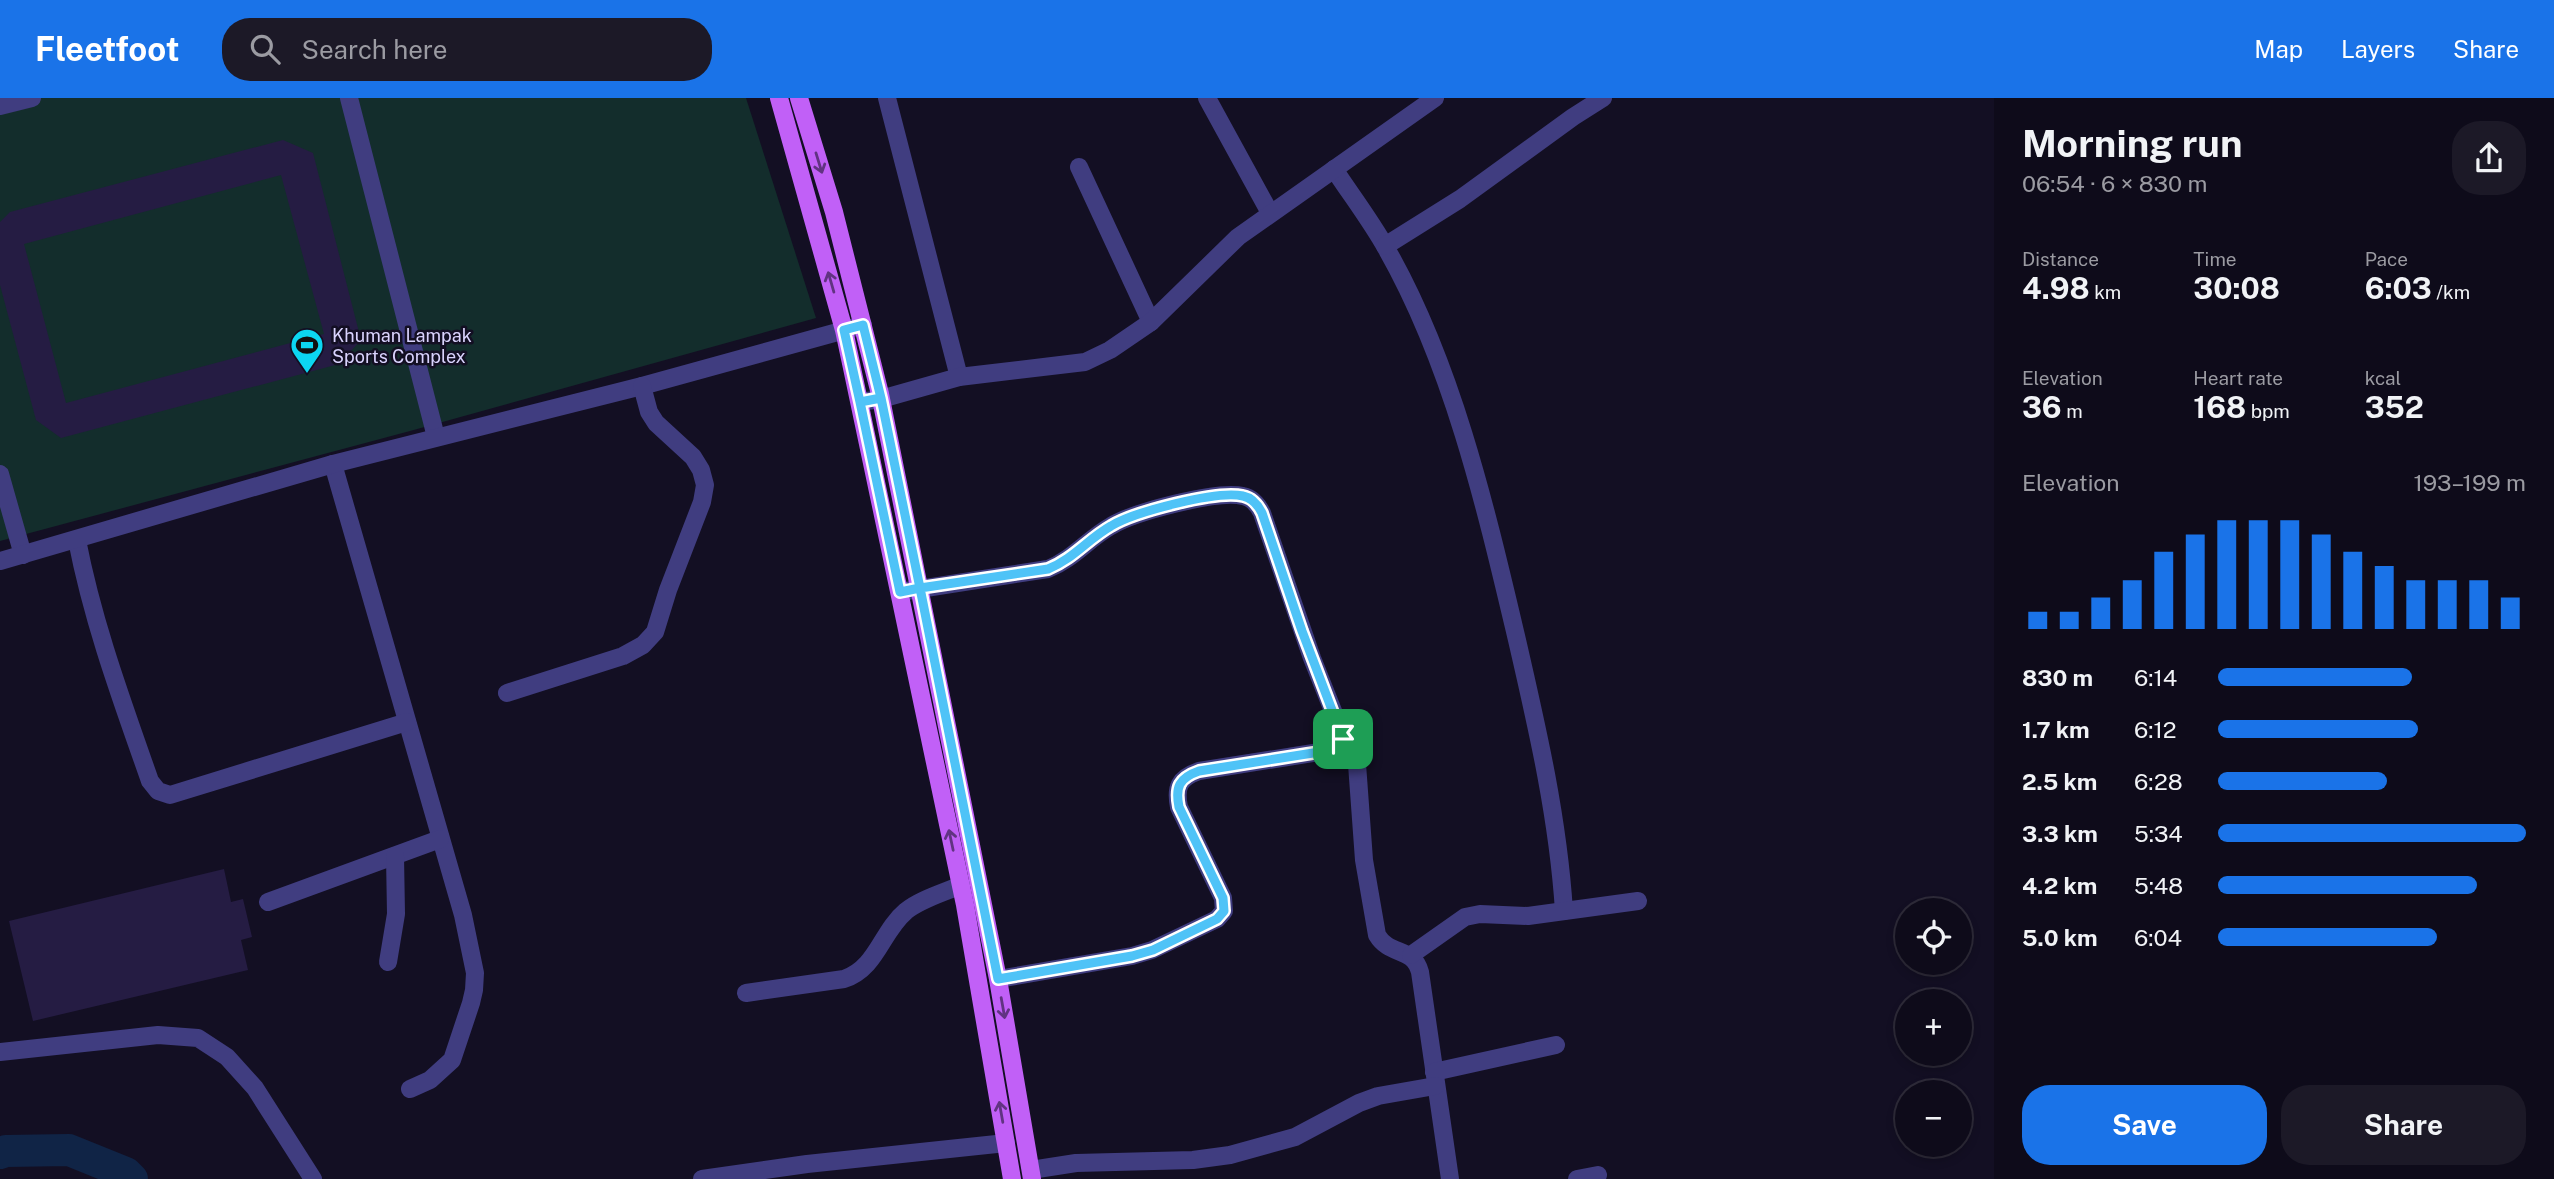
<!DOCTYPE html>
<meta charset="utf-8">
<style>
body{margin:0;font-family:"Public Sans",sans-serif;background:#1c1927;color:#f1f3f6;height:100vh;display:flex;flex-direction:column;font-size:26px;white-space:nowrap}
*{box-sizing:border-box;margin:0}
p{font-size:23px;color:#9b9ba2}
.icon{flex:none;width:38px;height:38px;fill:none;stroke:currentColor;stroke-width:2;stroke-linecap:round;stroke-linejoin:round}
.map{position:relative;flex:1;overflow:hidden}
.sheet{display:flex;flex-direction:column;background:#0e0b1a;width:560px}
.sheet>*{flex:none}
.buttons{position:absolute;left:1895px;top:800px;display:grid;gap:14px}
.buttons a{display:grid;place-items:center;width:77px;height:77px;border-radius:50%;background:#0e0b1a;box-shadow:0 4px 10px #0003,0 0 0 2px #2e2b39;font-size:35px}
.pin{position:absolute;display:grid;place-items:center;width:60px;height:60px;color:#fff;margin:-30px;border-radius:14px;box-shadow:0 4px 10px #0006}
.round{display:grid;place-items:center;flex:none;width:74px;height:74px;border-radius:28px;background:#1c1927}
.summary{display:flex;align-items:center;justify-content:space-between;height:119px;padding:0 28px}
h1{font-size:38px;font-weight:700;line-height:52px}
.stats{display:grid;grid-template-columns:repeat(3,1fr);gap:10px;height:119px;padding:7px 28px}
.stats div{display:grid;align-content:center}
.stats b{font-size:30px;font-weight:700}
.stats small{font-size:19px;font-weight:400}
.stats p{font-size:19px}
.chart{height:196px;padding:14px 28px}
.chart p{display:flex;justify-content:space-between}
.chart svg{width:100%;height:126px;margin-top:7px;stroke:#1a73e8;stroke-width:6}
.action{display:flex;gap:14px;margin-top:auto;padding:14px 28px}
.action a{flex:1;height:80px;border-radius:28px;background:#1a73e8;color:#fff;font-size:28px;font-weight:700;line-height:80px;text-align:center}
.action a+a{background:#1c1927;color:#f1f3f6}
ul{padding:0 28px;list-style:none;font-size:23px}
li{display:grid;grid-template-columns:112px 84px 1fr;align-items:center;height:52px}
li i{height:18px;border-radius:9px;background:#1a73e8}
header{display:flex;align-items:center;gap:42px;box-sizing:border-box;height:98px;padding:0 35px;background:#1a73e8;color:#fff}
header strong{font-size:33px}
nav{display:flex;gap:38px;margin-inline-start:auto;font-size:24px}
.search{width:490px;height:63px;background:#1c1927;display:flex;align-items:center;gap:18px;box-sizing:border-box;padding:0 24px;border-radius:28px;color:#9b9ba2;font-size:26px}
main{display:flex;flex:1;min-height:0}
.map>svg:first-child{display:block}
</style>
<header>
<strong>Fleetfoot</strong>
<div class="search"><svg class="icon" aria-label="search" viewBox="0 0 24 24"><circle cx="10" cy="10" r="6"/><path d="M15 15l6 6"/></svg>Search here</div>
<nav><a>Map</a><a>Layers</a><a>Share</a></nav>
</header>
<main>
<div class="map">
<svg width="1994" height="1081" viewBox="0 0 1994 1081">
<rect width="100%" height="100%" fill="#130f23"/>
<polygon fill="#132d2c" points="0,0 746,0 816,220 410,333 0,443"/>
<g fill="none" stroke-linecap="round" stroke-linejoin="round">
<polyline stroke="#102446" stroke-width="32" points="0,1055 6,1053 69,1052 126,1075 132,1081"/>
</g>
<g fill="#251c43" fill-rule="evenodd">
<path d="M 283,42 L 313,55 L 361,242 L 339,266 L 61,340 L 36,322 L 0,187 L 0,124 L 10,114 ZM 281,77 L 324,236 L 66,305 L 24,146 Z"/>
<polygon points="224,771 231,804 243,801 252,839 241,842 248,872 33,923 9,823"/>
</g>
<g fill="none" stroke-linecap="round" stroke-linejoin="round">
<g stroke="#403d80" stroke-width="18">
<polyline points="349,0 436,339"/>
<polyline points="887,0 959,279"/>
<polyline points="1207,0 1270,115"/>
<polyline points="0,8 32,0"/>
<polyline points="1079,69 1151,224"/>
<path d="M 1334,71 C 1351,97 1371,123 1386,150 C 1453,267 1486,411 1517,542 C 1538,633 1558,720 1564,813"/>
<polyline points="1385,148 1460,101 1573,19 1603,0"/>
<polyline points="860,304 881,301 959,279 1085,264 1110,252 1151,224 1238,139 1435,0"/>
<polyline points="333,366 463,817 475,875 474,892 471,905 452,962 430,982 410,991"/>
<polyline points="0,376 23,457"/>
<path d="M 77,442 C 93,525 122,603 150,683 L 158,693 L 170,697 L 407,624"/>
<polyline points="0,463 333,366 642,288 863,227"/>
<path d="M 900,494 L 1048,471 C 1073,461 1088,441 1111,428 C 1134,414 1217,392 1243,398 C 1253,400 1258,407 1262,415 L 1312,560 L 1341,633 L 1343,641 L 1340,648 L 1332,652 L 1199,673 C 1179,680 1175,689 1179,709 L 1223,800 L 1224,813 L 1217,821 L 1152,852 L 1132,858 L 998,881"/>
<polyline points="507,595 623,558 643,547 655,534 668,492 702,404 705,387 701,372 693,359 656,325 649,314 642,288"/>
<path d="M 1343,641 L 1357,666 L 1364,762 L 1377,837 C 1390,859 1413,848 1420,874 L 1450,1081"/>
<polyline points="268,804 440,741"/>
<polyline points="1411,857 1465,819 1480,816 1528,818 1638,803"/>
<polyline points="388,864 396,816 395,758"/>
<path d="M 746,895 L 844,881 C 877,870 881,834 906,813 C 921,801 943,795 961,787"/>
<polyline points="0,954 158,937 198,940 227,959 255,990 313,1081"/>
<polyline points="1434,974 1556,947"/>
<polyline points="1031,1072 1076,1065 1193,1062 1230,1057 1295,1039 1359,1005 1378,998 1435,988"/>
<polyline points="702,1081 807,1066 1006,1045"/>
<polyline points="1577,1081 1598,1077"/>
</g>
<g stroke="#c160f7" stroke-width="18">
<polyline points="779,0 844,232 965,807 1012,1081"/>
<polyline points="799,0 834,114 880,296 998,881 1032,1081"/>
</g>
</g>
<defs><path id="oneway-shaft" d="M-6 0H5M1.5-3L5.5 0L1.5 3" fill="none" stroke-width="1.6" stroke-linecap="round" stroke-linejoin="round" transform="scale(1.75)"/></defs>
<g stroke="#613382">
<use href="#oneway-shaft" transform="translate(819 65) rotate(73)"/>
<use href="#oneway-shaft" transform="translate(831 184) rotate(-106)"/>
<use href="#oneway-shaft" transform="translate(951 742) rotate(-102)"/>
<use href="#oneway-shaft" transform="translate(1003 910) rotate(80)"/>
<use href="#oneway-shaft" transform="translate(1001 1014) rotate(-100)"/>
</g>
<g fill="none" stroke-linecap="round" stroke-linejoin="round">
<defs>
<path id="route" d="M 1343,641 L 1302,533 L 1262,415 C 1258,407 1253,400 1243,398 C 1217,392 1134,414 1111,428 C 1088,441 1073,461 1048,471 L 920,490 L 881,300 L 860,304 L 844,232 L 863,227 L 880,296 L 881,300 L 860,304 L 900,494 L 920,490 L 998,881 L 1132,858 L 1153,852 L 1217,821 L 1224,813 L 1223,800 L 1179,709 C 1175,689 1179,680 1199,673 L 1332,652 L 1340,648 L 1343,641"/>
</defs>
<use href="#route" stroke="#fff" stroke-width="14"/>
<use href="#route" stroke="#4fc3f7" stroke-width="9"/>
</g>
<defs>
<symbol id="stadium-pin" viewBox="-11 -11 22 30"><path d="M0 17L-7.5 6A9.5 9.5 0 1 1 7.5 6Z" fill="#0cd6f1" stroke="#130f23"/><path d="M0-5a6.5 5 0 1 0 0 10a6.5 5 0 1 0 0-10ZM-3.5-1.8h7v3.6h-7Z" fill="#111"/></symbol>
</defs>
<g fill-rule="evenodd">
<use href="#stadium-pin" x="288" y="228" width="38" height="52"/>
</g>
<g text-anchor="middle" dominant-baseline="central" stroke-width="5" stroke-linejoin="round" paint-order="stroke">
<g font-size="18" fill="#d9d3fd" stroke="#130f23" text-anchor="start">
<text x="332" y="237">Khuman Lampak<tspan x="332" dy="21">Sports Complex</tspan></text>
</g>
</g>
</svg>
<div class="buttons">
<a><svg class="icon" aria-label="locate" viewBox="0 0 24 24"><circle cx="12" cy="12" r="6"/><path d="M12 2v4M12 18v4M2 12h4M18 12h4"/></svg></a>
<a>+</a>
<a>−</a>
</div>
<div class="pin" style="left:1343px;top:641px;background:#1e9e55"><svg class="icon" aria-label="arrive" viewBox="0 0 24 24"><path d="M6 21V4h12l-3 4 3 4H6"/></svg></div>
</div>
<section class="sheet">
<div class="summary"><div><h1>Morning run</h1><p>06:54 · 6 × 830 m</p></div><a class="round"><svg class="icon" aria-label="share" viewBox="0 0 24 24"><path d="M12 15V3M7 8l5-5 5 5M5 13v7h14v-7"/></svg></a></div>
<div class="stats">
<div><p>Distance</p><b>4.98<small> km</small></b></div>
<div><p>Time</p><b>30:08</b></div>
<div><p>Pace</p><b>6:03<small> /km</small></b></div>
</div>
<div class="stats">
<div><p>Elevation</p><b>36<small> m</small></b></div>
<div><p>Heart rate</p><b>168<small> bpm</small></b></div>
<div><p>kcal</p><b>352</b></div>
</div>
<div class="chart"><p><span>Elevation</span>193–199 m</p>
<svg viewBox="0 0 160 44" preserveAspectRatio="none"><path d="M5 44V38M15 44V38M25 44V33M35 44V27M45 44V17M55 44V11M65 44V6M75 44V6M85 44V6M95 44V11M105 44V17M115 44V22M125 44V27M135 44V27M145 44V27M155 44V33"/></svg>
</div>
<ul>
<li><b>830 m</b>6:14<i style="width:63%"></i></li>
<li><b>1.7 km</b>6:12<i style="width:65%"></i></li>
<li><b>2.5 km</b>6:28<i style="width:55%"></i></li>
<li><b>3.3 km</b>5:34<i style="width:100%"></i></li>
<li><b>4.2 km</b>5:48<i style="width:84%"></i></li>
<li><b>5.0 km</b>6:04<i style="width:71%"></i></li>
</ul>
<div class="action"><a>Save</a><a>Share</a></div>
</section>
</main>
